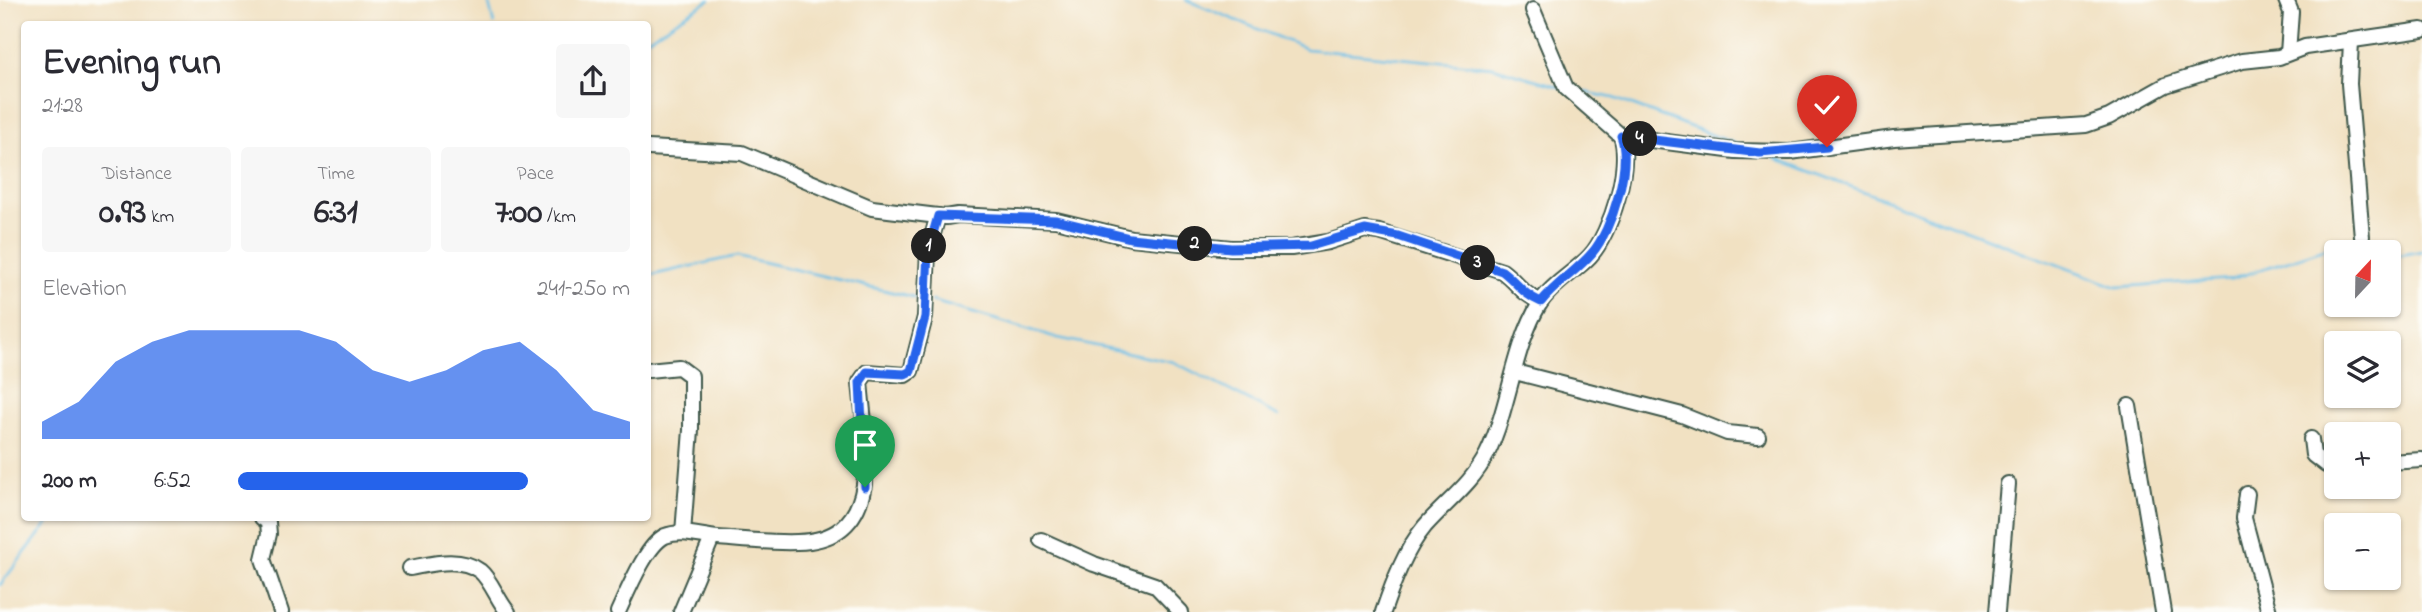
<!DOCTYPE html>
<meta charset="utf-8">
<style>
body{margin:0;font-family:"Indie Flower",sans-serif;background:#f7f7f7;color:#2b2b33;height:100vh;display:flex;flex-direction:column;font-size:26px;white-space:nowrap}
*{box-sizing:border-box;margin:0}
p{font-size:23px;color:#7c7c81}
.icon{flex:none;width:38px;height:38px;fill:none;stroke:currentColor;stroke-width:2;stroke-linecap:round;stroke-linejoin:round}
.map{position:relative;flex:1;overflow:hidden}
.details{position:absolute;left:21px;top:21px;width:630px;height:500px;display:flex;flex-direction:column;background:#fff;border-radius:7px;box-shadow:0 2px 5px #0004}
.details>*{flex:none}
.needle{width:46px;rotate:22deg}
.fabs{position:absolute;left:2324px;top:240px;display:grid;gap:14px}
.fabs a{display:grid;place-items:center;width:77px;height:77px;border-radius:7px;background:#fff;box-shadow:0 2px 5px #0004;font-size:35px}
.pin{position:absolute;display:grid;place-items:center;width:60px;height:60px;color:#fff;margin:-72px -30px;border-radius:50% 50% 50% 0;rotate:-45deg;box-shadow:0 0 7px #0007}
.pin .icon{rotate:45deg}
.km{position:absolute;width:35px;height:35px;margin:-18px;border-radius:50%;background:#222;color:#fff;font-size:19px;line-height:35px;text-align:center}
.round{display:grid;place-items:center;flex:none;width:74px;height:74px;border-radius:7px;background:#f7f7f7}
.headline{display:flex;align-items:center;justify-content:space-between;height:119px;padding:0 21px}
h1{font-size:38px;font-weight:700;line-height:52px}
.figures{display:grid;grid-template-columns:repeat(3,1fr);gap:10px;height:119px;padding:7px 21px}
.figures div{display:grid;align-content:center;border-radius:7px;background:#f7f7f7;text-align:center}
.figures b{font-size:35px;font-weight:700}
.figures small{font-size:19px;font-weight:400}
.figures p{font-size:19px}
.chart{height:196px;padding:14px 21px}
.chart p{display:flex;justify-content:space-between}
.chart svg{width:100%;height:126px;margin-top:7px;fill:#2563eb;opacity:.7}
ul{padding:0 21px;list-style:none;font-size:23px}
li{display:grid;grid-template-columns:112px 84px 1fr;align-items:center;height:52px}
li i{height:18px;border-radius:9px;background:#2563eb}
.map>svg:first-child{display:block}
</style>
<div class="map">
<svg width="2422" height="612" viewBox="0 0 2422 612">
<rect width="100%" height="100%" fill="#fdfcf7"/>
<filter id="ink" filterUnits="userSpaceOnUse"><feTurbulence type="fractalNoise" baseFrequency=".0143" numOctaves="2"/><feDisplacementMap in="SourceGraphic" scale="14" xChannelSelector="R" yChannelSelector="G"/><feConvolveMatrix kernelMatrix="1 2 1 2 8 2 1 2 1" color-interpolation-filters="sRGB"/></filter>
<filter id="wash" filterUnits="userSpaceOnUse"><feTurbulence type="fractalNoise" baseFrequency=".00686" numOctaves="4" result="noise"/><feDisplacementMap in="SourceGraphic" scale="28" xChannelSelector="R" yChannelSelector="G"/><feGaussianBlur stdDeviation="1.57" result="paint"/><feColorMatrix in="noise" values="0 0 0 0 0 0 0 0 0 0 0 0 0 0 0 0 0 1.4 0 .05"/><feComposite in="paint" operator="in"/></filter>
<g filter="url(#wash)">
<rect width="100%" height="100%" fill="#f1e1c2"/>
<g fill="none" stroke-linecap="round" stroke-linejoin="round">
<g stroke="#6bbfe7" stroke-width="2.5">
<polyline points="488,0 494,24"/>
<polyline points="1186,0 1307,49 1493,67 1560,87"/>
<polyline points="648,38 710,0"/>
<polyline points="1580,91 1613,98 1739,145"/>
<polyline points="1775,158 2117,287 2232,279 2357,238"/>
<polyline points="2367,239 2401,255 2422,251"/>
<polyline points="648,276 737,256 922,299"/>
<polyline points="932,301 1058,338 1174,362 1279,416"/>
<polyline points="0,585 52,518"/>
</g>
</g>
</g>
<g filter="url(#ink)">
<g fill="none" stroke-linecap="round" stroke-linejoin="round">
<defs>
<g id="minor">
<polyline points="2286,0 2291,12 2288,53"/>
<polyline points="2351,41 2349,84 2362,237"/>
<polyline points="1621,136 1735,151 1790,152 1894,138 2086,125 2109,117 2166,85 2242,61 2279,57 2305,47 2422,30"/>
<path d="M 648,148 L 742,153 L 872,208 L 946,217 L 958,215 L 1056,220 L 1131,238 L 1231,248 L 1291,248 L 1328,242 L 1365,230 L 1379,232 L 1502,271 C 1519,284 1521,293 1541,302"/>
<polyline points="648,370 679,367 691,376 691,430 683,533"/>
<polyline points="1515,372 1682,415 1727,433 1758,436"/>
<polyline points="2129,406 2163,612"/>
<polyline points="2311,439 2313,455 2326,465 2336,465"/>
<polyline points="2389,462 2422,460"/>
<polyline points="2247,494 2244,518 2269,612"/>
<polyline points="262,518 268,522 269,534 263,559 281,612"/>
<polyline points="1041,540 1094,564 1155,585 1181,612"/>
<path d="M 410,568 C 432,564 460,556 480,571 C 491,580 498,601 508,612"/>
<path d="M 618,612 C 627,593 646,545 665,536 C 682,529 701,537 718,538 C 744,540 771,543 797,542 C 887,540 865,443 860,382 L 867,372 L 905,375 L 911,371 L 925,317 L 928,251 L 938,216"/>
<polyline points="681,612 712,538"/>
<path d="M 1383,612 C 1393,583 1405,550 1425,526 C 1446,502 1472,484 1487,454 C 1510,407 1513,348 1540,303 C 1552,284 1575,272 1590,256 C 1611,233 1632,165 1621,136 L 1566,88 L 1533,10"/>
<polyline points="1997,612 2008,484"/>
</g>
</defs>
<use href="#minor" stroke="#3e5649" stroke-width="18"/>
<use href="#minor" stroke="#fff" stroke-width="14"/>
</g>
</g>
<g fill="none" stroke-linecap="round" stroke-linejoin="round" filter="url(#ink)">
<defs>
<path id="route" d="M 865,487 L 860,382 L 867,372 L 905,374 L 911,371 L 925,317 L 928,251 L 938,216 L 1056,220 L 1130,238 L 1231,248 L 1311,246 L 1365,230 L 1398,236 L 1502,271 C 1519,284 1521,293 1541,302 C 1556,283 1577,271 1592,253 C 1612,230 1632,165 1621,136 L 1760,153 L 1827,147"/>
</defs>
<use href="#route" stroke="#fff" stroke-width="14"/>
<use href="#route" stroke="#2563eb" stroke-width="9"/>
</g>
</svg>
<div class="fabs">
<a><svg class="needle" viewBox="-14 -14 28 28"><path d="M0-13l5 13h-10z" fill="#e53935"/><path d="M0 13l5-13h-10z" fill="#7c7c81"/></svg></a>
<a><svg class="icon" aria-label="layers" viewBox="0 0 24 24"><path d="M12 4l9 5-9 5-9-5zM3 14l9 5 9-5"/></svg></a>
<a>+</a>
<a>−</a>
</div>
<div class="pin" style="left:865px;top:487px;background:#1e9e55"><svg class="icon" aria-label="arrive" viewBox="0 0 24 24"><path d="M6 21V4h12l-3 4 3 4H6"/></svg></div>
<div class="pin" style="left:1827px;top:147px;background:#d93025"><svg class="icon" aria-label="check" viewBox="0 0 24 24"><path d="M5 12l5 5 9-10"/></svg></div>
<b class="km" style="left:929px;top:246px">1</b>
<b class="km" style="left:1195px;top:244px">2</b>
<b class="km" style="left:1478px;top:263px">3</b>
<b class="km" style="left:1640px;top:139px">4</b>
<section class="details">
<div class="headline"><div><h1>Evening run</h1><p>21:28</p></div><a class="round"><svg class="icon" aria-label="share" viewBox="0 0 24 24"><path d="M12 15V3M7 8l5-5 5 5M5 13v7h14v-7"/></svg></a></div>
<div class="figures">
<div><p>Distance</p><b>0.93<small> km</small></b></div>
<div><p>Time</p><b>6:31</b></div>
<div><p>Pace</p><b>7:00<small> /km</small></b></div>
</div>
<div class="chart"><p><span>Elevation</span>241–250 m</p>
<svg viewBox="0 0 160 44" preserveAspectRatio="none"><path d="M0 44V38L10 31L20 17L30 10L40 6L50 6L60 6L70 6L80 10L90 20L100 24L110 20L120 13L130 10L140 20L150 34L160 38V44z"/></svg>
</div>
<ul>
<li><b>200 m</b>6:52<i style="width:74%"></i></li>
</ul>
</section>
</div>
